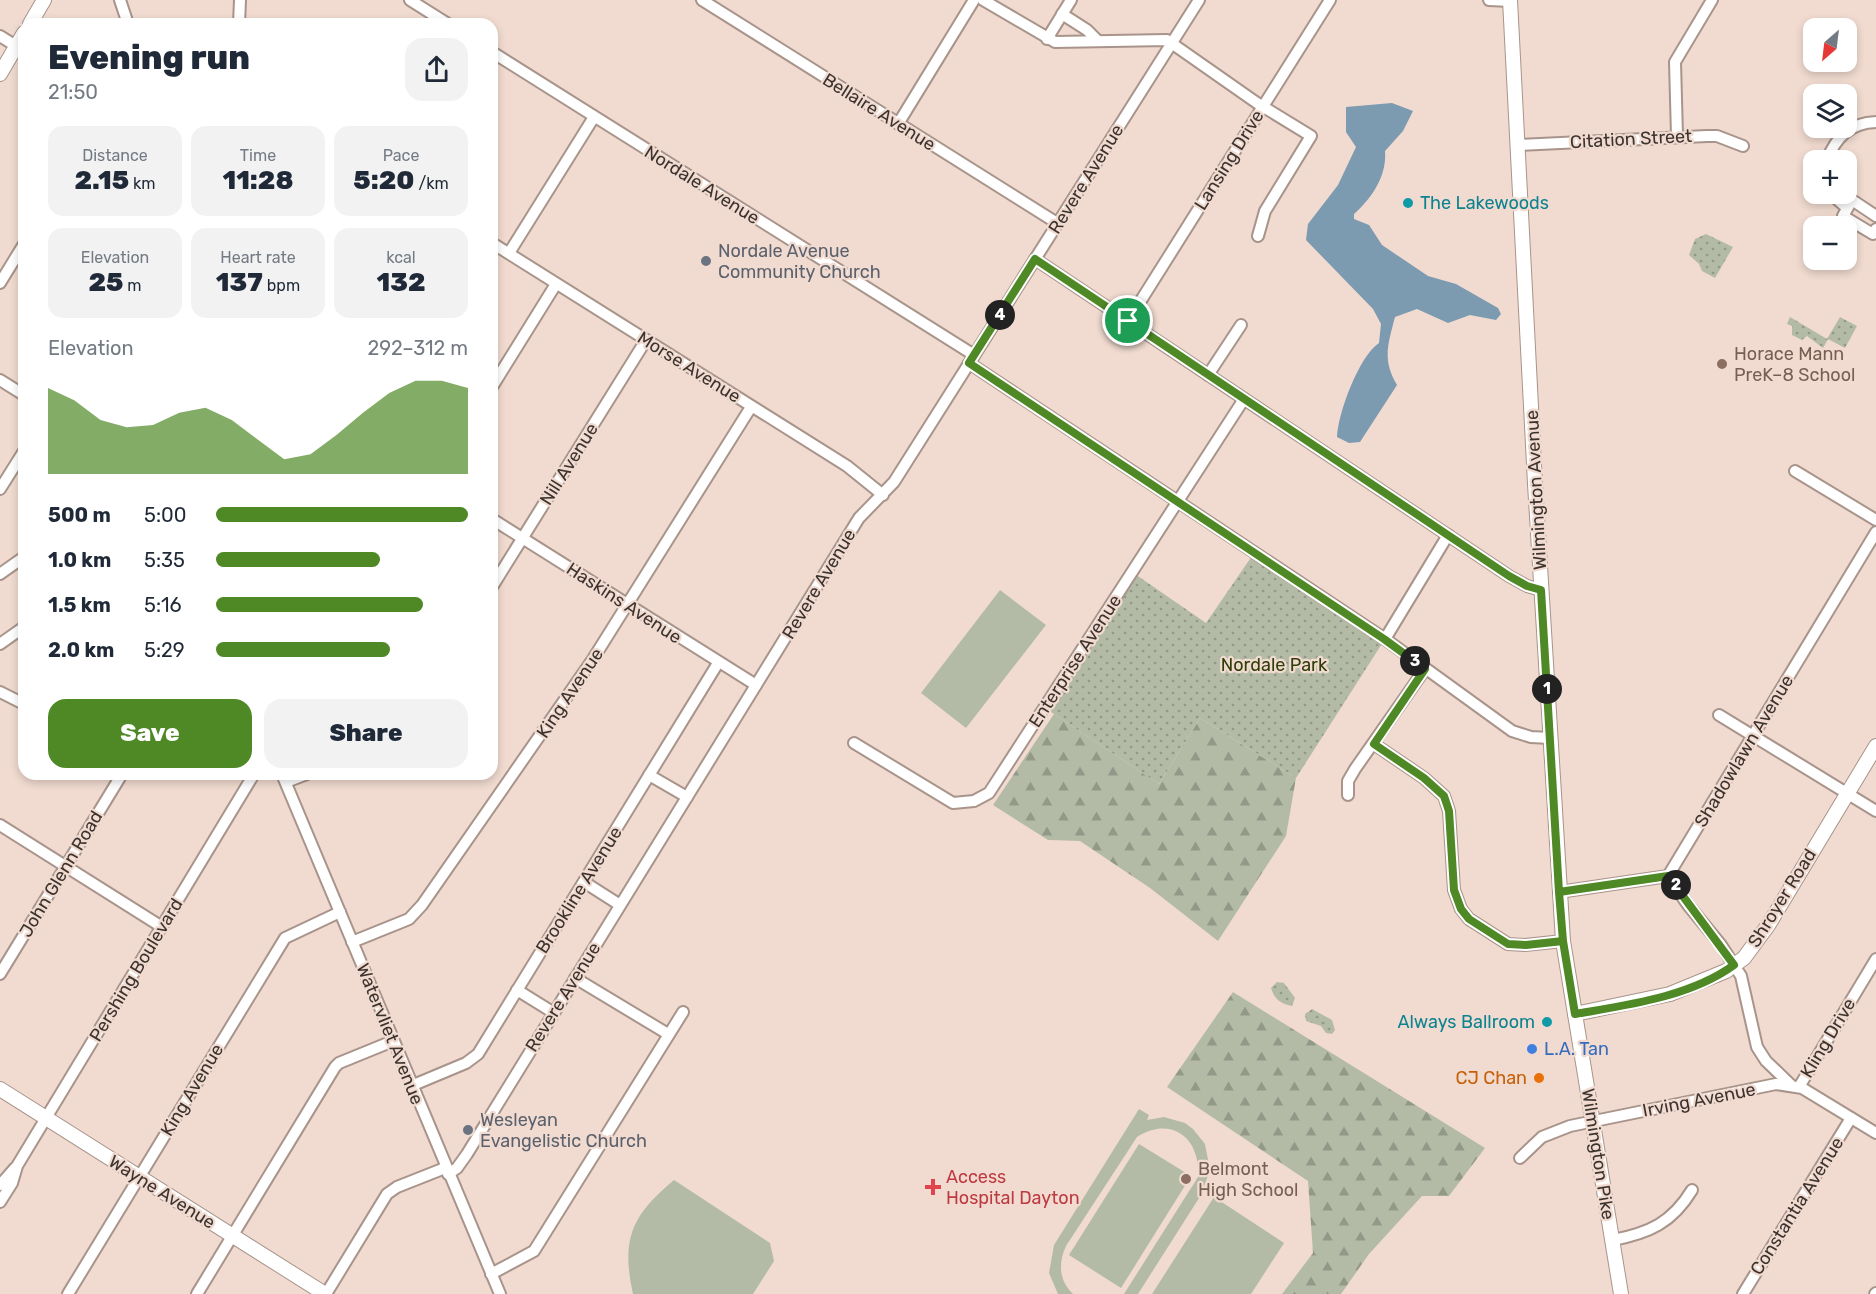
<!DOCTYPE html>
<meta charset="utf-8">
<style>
body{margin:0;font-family:Rubik,sans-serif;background:#f2f2f3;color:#1f2937;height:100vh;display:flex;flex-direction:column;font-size:22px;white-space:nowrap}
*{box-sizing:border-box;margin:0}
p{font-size:20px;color:#747a83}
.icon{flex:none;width:33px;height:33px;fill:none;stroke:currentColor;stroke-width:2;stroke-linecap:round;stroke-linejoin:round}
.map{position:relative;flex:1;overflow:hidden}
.side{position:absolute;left:18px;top:18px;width:480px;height:762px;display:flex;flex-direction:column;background:#fff;border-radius:18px;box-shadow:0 3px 9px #0003}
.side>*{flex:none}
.needle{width:39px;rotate:208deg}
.controls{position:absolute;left:1803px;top:18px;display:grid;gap:12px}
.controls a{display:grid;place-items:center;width:54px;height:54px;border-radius:12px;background:#fff;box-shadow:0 3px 9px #0003;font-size:30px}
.pin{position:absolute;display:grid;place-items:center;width:51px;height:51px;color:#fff;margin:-26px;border:3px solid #fff;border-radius:50%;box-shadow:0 2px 6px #0007}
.km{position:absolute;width:30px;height:30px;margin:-15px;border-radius:50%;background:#222;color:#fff;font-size:16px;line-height:30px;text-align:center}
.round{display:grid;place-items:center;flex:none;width:63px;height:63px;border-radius:18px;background:#f2f2f3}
.summary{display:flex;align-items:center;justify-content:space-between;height:102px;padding:0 30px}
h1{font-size:33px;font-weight:800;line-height:45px}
.stats{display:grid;grid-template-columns:repeat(3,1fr);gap:9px;height:102px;padding:6px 30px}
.stats div{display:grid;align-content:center;border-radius:15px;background:#f2f2f3;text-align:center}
.stats b{font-size:26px;font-weight:800}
.stats small{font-size:16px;font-weight:400}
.stats p{font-size:16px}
.chart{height:168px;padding:12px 30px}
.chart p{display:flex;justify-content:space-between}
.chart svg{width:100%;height:108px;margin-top:6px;fill:#4f8926;opacity:.7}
.action{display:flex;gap:12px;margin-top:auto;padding:12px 30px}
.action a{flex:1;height:69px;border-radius:18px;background:#4f8926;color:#fff;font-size:24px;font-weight:800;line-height:69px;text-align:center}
.action a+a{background:#f2f2f3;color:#1f2937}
ul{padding:0 30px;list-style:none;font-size:20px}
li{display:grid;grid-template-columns:96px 72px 1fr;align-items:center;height:45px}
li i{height:15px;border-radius:8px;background:#4f8926}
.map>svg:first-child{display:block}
</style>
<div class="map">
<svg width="1876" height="1294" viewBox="0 0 1876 1294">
<defs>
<pattern id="forest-firs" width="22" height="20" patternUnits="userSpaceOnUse" patternTransform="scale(1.5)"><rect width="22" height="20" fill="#b3bba6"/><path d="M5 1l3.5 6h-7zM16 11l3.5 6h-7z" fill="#939988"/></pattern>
<pattern id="park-dots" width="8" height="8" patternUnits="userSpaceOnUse" patternTransform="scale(1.5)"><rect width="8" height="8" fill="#b3bba6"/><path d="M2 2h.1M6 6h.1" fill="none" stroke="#939988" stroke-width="1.8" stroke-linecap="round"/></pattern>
</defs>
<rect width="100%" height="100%" fill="#f1dbd0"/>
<g fill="#b3bba6">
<polygon points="1000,590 1046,625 966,728 921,693"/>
<path d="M 1139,1109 L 1149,1115 L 1147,1120 L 1164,1117 L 1185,1123 L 1193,1129 L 1205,1144 L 1210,1170 L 1201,1195 L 1138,1294 L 1124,1294 L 1198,1177 C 1201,1139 1172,1115 1137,1137 L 1066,1246 C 1058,1263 1059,1281 1073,1294 L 1058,1294 L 1049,1273 L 1054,1245 Z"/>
<polygon points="1139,1144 1191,1176 1121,1288 1069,1255"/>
<path d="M 674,1180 L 770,1243 L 774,1261 L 753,1294 L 633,1294 C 621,1239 631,1216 674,1180 Z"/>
<polygon points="1214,1197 1284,1243 1251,1294 1152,1294"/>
</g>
<g fill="url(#forest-firs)">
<polygon points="1054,714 1159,784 1200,718 1296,778 1286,836 1218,941 1150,888 1080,841 1048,840 993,805"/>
<polygon points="1233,992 1485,1148 1449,1196 1422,1196 1369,1254 1341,1294 1282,1294 1313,1253 1308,1181 1167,1087"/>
</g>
<g fill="url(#park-dots)">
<polygon points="1706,234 1733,247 1715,278 1702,271 1699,264 1689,255 1695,239"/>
<polygon points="1790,317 1827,339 1840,317 1857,326 1845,348 1828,339 1823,348 1807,336 1802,340 1792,335 1792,326 1787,324"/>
<polygon points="1254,553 1385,639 1296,778 1200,718 1159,784 1045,708 1132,572 1206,623"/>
<path d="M 1277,982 L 1284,983 L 1295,998 L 1292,1006 C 1281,1004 1274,999 1271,988 Z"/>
<polygon points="1312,1009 1332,1020 1335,1030 1332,1034 1326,1033 1321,1026 1306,1021 1305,1014"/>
</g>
<path fill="#7c9ab0" d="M 1392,103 L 1413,111 L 1403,131 L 1385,151 C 1387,176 1372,198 1354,214 L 1354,219 L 1369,225 L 1382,245 L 1428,276 L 1456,284 L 1498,308 L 1501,314 L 1496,320 L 1470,315 L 1448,323 L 1417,309 L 1395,317 C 1388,344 1382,360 1397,385 L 1360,442 L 1349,443 L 1337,437 C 1338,413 1359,356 1379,343 L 1381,324 L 1373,309 L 1306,240 L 1308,224 L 1338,185 L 1356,147 L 1346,132 L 1346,107 Z"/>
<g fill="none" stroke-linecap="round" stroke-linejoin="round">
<defs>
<g id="minor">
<polyline points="120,0 128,24"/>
<polyline points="410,0 448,24"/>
<polyline points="702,0 1057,223"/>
<polyline points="983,0 1055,42 1167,40 1257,103 1311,136 1265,211 1258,236"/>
<polyline points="1489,0 1510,1"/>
<polyline points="1062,14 1087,30 1098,41"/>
<polyline points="239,24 240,0"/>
<polyline points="0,36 16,46"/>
<polyline points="1047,39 1071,0"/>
<polyline points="492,52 974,355"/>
<polyline points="898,124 974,0"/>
<polyline points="1677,136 1675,62 1712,0"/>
<polyline points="1518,145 1707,136 1717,136 1743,146"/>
<path d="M 1827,160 C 1836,137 1850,123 1876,122"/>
<polyline points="1831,194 1847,208"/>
<polyline points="1876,216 1852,200 1843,216 1873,234 1876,229"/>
<polyline points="492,243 847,466 883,495"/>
<polyline points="509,253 594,117"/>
<polyline points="1035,259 1509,576 1527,586 1541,590"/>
<polyline points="0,283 24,244"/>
<polyline points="1128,321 1330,0"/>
<polyline points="969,363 1385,639 1512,731 1531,737 1550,738"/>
<polyline points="1208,375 1241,325"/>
<polyline points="0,380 24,395"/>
<polyline points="492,387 556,284"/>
<polyline points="1795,471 1876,520"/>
<polyline points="0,489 24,451"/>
<polyline points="492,519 756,685"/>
<polyline points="0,574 24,557"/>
<polyline points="492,587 646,340"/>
<polyline points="1385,639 1448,535"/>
<polyline points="0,644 24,627"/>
<polyline points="0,692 24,704"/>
<polyline points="1719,715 1876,811"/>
<polyline points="854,743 953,803 974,801 989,793 1244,399"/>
<polyline points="1374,744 1424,778 1444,796 1449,811 1454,890 1461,909 1469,919 1508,944 1525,945 1563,941"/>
<polyline points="282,774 500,1294"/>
<polyline points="649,775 687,797"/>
<polyline points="286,782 307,774"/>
<polyline points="1348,795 1348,781 1355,769 1425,669"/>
<polyline points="0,825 162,927"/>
<polyline points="1668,876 1688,905 1721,945 1741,976 1757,1047 1766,1061 1791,1085"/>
<polyline points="584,882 620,905"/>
<polyline points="1559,892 1668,876 1876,532"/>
<polyline points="352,942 409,919 422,905 593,659 751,407"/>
<polyline points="0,974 122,774"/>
<polyline points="575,978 668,1034"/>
<polyline points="517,990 554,1013"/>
<polyline points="411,1086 466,1063 478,1054 718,663"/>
<polyline points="1799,1087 1876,959"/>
<polyline points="1520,1158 1542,1137 1570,1126 1776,1084 1802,1088 1876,1133"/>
<polyline points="448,1174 457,1168 467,1154 859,518 894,482 1199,0"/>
<polyline points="0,1185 15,1168"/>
<polyline points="0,1202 12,1183 17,1166 46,1118 254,774"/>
<path d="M 1613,1240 C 1649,1233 1672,1223 1692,1190"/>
<polyline points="491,1274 534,1251 683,1012"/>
<polyline points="68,1294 285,938 340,912"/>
<polyline points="197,1294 335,1067 339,1063 393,1041"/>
<polyline points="326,1294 387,1194 397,1187 445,1168"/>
<polyline points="1743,1294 1851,1118"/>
<polyline points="1875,1294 1876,1293"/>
</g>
<g id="major">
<polyline points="1510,0 1535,484 1563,941 1621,1294"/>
<polyline points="30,24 44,0"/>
<polyline points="0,74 24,33"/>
<polyline points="1575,1014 1670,994 1726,971 1744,958 1769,924 1876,746"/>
<polyline points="0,1089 325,1294"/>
</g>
</defs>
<use href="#minor" stroke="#a8948a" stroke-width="14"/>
<use href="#major" stroke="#a8948a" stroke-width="16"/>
<use href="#minor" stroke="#fff" stroke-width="10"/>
<use href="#major" stroke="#fff" stroke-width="14"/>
</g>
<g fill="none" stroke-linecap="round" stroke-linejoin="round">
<defs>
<path id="route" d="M 1128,321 L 1509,576 L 1527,586 L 1541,590 L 1559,892 L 1563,941 L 1575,1014 C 1627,1005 1690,997 1734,965 L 1668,876 L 1559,892 L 1563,941 L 1526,945 L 1508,944 L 1469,919 L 1461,909 L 1454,890 L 1449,811 L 1444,796 L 1424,778 L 1374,744 L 1425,669 L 1384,639 L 969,363 L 1035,259 L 1128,321"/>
</defs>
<use href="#route" stroke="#fff" stroke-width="12"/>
<use href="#route" stroke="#4f8926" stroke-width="8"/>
</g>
<g fill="#0f9aa8" stroke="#f1dbd0" stroke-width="2">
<circle cx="1408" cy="203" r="6"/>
<circle cx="1547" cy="1022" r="6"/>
</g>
<g fill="#6b7280" stroke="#f1dbd0" stroke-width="2">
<circle cx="706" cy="261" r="6"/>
<circle cx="468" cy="1130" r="6"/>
</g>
<g fill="#8d6e63" stroke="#f1dbd0" stroke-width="2">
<circle cx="1722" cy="364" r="6"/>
<circle cx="1186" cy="1179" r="6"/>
</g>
<circle fill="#3f7fe0" stroke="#f1dbd0" stroke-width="2" cx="1532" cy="1049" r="6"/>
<circle fill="#e8710a" stroke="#f1dbd0" stroke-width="2" cx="1539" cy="1078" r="6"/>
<path fill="#e0444e" stroke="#f1dbd0" stroke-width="2" d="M930 1178h6v6h6v6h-6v6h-6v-6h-6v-6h6z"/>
<g text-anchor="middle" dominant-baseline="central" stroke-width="4.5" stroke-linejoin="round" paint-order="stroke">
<g font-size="18" fill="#3c332f" stroke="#f1dbd0">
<text transform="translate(879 112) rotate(32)">Bellaire Avenue</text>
<text transform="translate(1631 139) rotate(-3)">Citation Street</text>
<text transform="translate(1229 160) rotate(-58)">Lansing Drive</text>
<text transform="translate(1086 179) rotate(-58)">Revere Avenue</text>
<text transform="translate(702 185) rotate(32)">Nordale Avenue</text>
<text transform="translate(689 367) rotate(32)">Morse Avenue</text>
<text transform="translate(569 464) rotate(-58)">Nill Avenue</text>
<text transform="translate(1536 490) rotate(-93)">Wilmington Avenue</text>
<text transform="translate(819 584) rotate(-59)">Revere Avenue</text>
<text transform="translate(624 603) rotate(33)">Haskins Avenue</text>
<text transform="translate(1075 661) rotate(-57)">Enterprise Avenue</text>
<text transform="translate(570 693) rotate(-56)">King Avenue</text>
<text transform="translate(1744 751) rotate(-59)">Shadowlawn Avenue</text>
<text transform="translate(61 874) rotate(-59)">John Glenn Road</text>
<text transform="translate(579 890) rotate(-58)">Brookline Avenue</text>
<text transform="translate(1782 898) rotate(-58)">Shroyer Road</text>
<text transform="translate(136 970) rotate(-59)">Pershing Boulevard</text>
<text transform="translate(563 997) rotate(-58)">Revere Avenue</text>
<text transform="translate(390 1034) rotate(68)">Watervliet Avenue</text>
<text transform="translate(1828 1038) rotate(-59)">Kling Drive</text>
<text transform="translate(192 1090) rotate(-59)">King Avenue</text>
<text transform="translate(1699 1100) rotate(-11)">Irving Avenue</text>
<text transform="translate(1598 1154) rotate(81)">Wilmington Pike</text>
<text transform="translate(162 1192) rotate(32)">Wayne Avenue</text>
<text transform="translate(1797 1206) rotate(-58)">Constantia Avenue</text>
</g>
<g font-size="18" fill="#0d838f" stroke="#f1dbd0" text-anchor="start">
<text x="1420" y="203">The Lakewoods</text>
<text x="1535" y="1022" text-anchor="end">Always Ballroom</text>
</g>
<g font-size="18" fill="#5b616d" stroke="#f1dbd0" text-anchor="start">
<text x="718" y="251">Nordale Avenue<tspan x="718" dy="21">Community Church</tspan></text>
<text x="480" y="1120">Wesleyan<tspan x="480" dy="21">Evangelistic Church</tspan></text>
</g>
<g font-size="18" fill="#785e54" stroke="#f1dbd0" text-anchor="start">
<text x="1734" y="354">Horace Mann<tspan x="1734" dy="21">PreK–8 School</tspan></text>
<text x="1198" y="1169">Belmont<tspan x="1198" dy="21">High School</tspan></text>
</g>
<g font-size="18" fill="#2f3d08" stroke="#f1dbd0">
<text x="1274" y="665">Nordale Park</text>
</g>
<g font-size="18" fill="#366cbe" stroke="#f1dbd0" text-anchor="start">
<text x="1544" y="1049">L.A. Tan</text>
</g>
<g font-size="18" fill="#c56008" stroke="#f1dbd0" text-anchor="end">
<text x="1527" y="1078">CJ Chan</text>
</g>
<g font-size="18" fill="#be3a42" stroke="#f1dbd0" text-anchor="start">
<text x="946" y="1177">Access<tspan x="946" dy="21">Hospital Dayton</tspan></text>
</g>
</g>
</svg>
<div class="controls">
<a><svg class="needle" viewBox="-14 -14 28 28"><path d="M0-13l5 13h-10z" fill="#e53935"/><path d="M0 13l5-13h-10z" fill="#747a83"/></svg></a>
<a><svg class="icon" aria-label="layers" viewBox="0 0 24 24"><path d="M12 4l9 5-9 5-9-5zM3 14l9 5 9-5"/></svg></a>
<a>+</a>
<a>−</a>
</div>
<div class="pin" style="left:1128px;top:321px;background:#1e9e55"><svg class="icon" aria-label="arrive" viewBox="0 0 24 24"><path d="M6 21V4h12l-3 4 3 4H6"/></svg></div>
<b class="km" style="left:1547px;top:689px">1</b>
<b class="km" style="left:1676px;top:885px">2</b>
<b class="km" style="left:1415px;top:661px">3</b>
<b class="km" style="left:1000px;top:315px">4</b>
<section class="side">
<div class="summary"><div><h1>Evening run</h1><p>21:50</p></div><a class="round"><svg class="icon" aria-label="share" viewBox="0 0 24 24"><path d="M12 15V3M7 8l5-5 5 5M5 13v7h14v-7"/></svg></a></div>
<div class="stats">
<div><p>Distance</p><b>2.15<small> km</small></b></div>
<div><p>Time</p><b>11:28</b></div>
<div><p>Pace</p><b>5:20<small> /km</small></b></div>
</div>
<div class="stats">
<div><p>Elevation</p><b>25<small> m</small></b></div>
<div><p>Heart rate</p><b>137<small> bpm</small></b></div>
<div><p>kcal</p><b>132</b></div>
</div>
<div class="chart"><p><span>Elevation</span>292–312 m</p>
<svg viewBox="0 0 160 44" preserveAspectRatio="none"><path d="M0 44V9L10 14L20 22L30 25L40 24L50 19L60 17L70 22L80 30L90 38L100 36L110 28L120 19L130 11L140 6L150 6L160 9V44z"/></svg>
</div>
<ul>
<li><b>500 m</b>5:00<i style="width:100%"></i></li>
<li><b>1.0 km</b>5:35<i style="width:65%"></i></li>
<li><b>1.5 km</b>5:16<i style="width:82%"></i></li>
<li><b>2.0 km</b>5:29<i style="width:69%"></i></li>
</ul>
<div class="action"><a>Save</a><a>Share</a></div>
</section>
</div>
